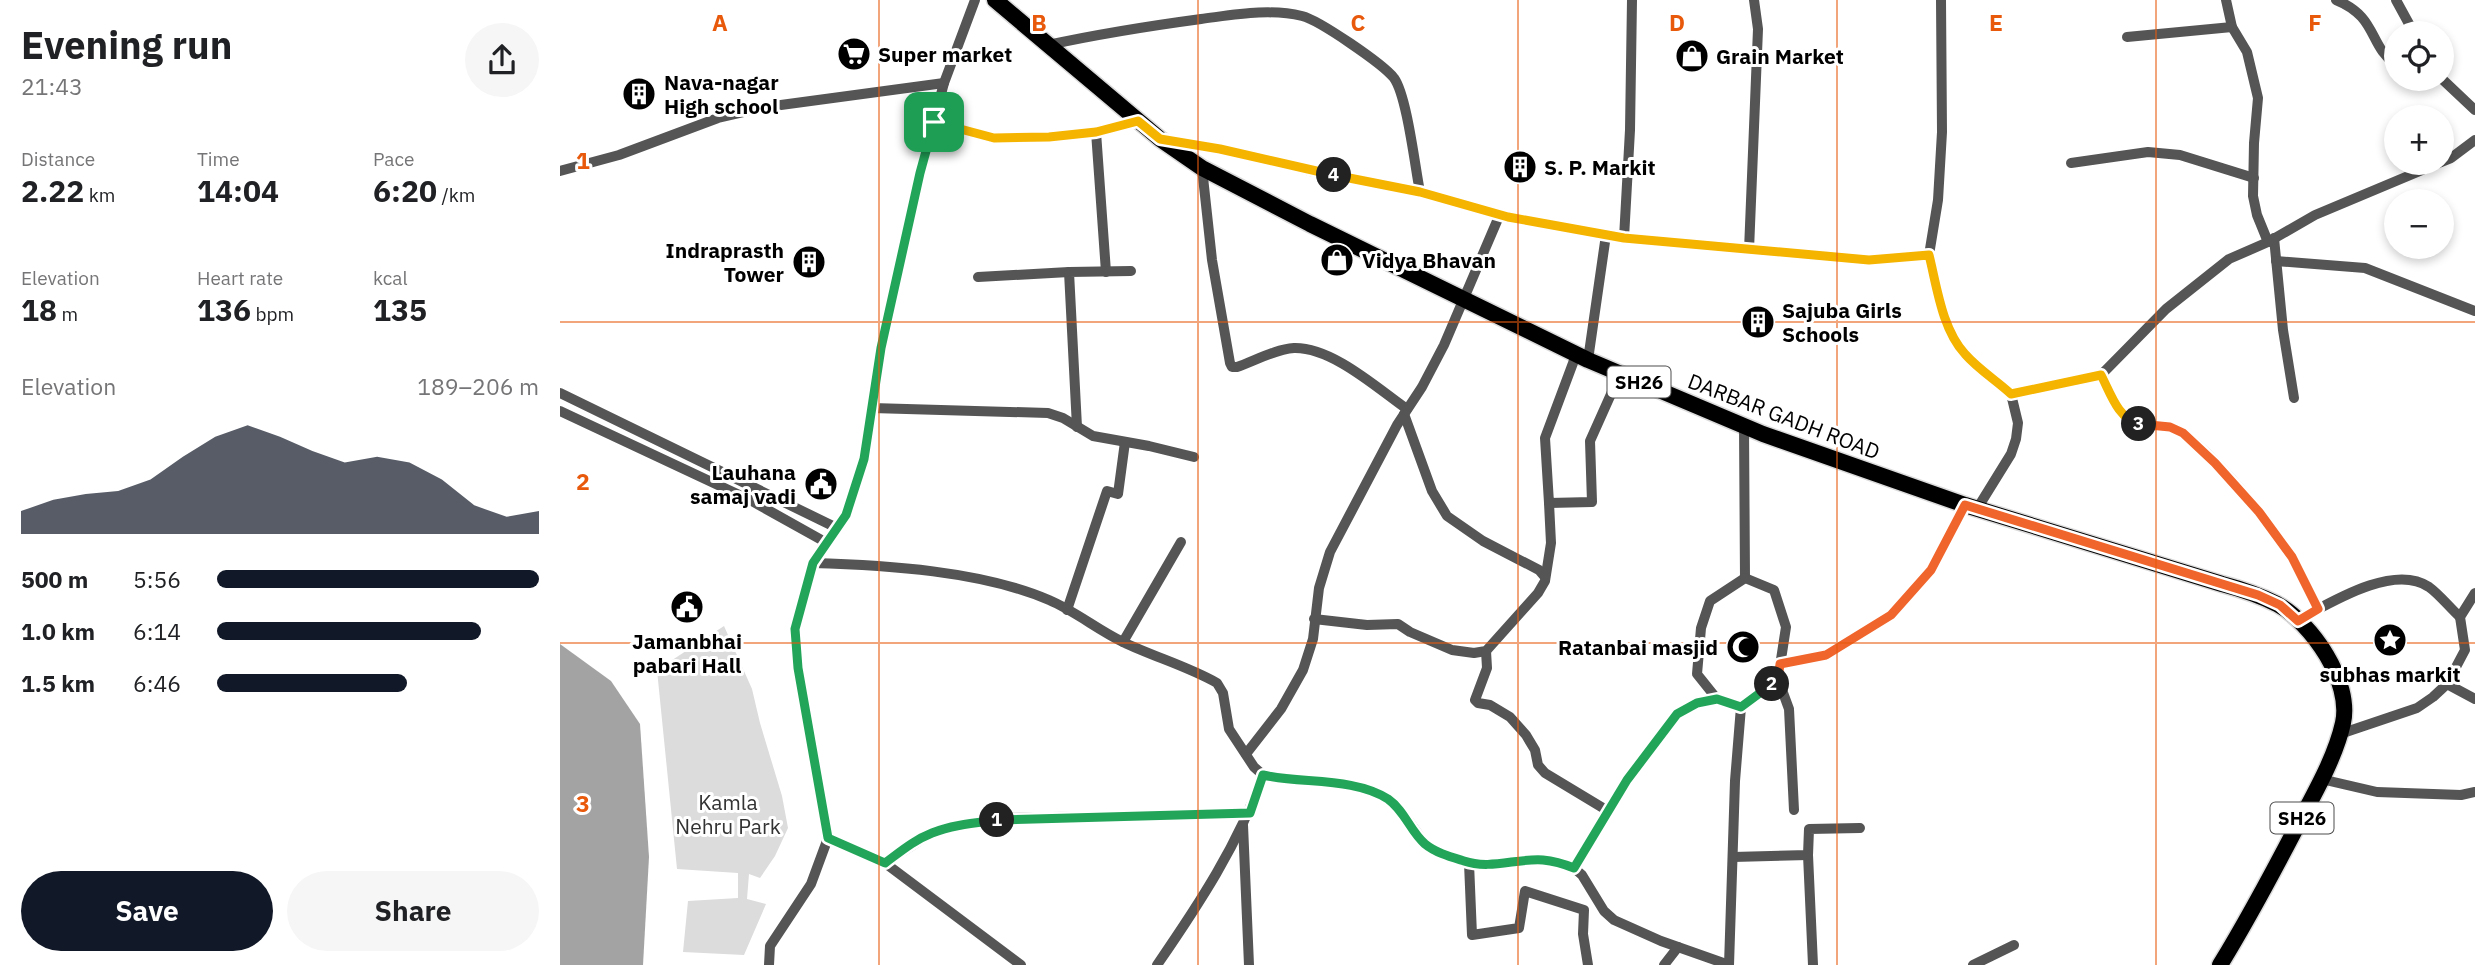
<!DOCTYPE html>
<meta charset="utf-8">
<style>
body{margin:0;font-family:"IBM Plex Sans",sans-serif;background:#f6f6f6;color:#202124;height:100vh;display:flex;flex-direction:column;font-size:26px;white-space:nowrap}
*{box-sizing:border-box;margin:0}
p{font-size:23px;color:#757577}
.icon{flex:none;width:38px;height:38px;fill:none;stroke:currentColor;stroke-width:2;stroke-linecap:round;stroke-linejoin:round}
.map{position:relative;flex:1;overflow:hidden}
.sheet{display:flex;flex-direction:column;background:#fff;width:560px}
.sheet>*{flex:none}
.buttons{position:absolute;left:1824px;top:21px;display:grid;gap:14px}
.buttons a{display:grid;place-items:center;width:70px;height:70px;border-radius:50%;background:#fff;box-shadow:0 4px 10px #0003;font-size:35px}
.pin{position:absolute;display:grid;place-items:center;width:60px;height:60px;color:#fff;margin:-30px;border-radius:14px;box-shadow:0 4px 10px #0006}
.km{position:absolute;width:35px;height:35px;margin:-18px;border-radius:50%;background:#222;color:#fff;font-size:19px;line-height:35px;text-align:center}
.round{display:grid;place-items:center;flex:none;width:74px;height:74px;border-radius:37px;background:#f6f6f6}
.headline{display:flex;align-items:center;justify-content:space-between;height:119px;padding:0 21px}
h1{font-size:38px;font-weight:700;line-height:52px}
.figures{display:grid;grid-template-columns:repeat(3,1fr);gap:10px;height:119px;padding:7px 21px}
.figures div{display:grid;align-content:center}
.figures b{font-size:30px;font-weight:700}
.figures small{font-size:19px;font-weight:400}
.figures p{font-size:19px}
.chart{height:196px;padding:14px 21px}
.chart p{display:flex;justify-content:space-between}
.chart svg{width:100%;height:126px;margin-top:7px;fill:#111827;opacity:.7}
.button{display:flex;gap:14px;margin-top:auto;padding:14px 21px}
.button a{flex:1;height:80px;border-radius:42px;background:#111827;color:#fff;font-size:28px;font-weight:700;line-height:80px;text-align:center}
.button a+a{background:#f6f6f6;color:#202124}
ul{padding:0 21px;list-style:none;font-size:23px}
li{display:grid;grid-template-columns:112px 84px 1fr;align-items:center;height:52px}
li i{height:18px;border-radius:9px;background:#111827}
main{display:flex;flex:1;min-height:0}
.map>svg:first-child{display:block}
</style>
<main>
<section class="sheet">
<div class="headline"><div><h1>Evening run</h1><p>21:43</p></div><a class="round"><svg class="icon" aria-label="share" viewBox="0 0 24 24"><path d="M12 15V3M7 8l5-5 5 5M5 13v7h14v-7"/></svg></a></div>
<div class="figures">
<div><p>Distance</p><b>2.22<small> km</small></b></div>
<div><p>Time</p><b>14:04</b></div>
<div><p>Pace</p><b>6:20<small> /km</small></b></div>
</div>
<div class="figures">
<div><p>Elevation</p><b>18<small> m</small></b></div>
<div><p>Heart rate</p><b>136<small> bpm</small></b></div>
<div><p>kcal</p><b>135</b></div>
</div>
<div class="chart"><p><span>Elevation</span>189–206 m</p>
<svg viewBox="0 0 160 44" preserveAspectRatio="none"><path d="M0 44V36L10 32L20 30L30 29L40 25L50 17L60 10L70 6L80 10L90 15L100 19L110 17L120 19L130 25L140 34L150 38L160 36V44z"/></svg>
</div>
<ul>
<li><b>500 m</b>5:56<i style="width:100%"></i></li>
<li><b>1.0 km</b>6:14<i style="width:82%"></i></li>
<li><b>1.5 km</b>6:46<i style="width:59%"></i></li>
</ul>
<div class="button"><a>Save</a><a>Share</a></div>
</section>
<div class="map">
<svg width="1915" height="965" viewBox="0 0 1915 965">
<rect width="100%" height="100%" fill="#fff"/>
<polygon fill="#dcdcdc" points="164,626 192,689 200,723 222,796 228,828 215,856 200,878 189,874 187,899 206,904 184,955 123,952 128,901 178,898 178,873 117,869 97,670"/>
<polygon fill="#a3a3a3" points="0,644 51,681 80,724 89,857 83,965 0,965"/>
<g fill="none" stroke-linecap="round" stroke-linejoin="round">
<defs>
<path id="primary" d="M 435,0 L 600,139 L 642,168 L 750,224 L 1028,360 L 1203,434 L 1405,505 L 1662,584 C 1681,589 1699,595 1717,604 C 1752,623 1792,682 1783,723 C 1775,759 1752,798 1735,830 C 1711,876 1687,921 1660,965"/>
</defs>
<use href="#primary" stroke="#dbdbdb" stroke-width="19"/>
<g stroke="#555" stroke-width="10">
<polyline points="1381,0 1382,132 1378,200 1369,255 1384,315 1393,336 1404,353 1451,394 1458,423 1456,439 1451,454 1417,509"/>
<polyline points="1666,0 1672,27 1687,52 1698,98 1694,143 1693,196 1697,215 1708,242"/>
<path d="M 1776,0 C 1818,17 1808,45 1836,65"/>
<polyline points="1836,0 1854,33"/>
<polyline points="1567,37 1672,27"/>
<path d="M 488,45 C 539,34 589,26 641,19 C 673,15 709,8 742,16 C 759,20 823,64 834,78 C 847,96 855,167 860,192"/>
<polyline points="1881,78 1915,110"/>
<polyline points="374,122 434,138 489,137 536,132 578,121"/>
<polyline points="536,132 546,272"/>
<polyline points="604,140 660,149 750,171 829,185 948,217 1046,235 1189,250 1198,29 1194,0"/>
<polyline points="1881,162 1891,158 1915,140"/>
<polyline points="1511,163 1588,152 1620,155 1694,178"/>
<path d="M 642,168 L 652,260 L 670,363 L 672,367 L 677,367 C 694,361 716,349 734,348 C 772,347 817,388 847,409"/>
<polyline points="0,171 59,155 158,118 206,107 384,83"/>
<polyline points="1064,238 1070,130 1072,0"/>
<polyline points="1714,238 1723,330 1734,398"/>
<polyline points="1189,250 1309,260 1369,255"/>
<polyline points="1716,261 1805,268 1915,311"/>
<polyline points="418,277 509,272"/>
<polyline points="1016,355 985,438 989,503 1032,502 1030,441 1060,374"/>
<polyline points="1028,360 1046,235"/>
<path d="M 1541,375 L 1556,403 L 1570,421 C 1587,428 1605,423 1622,433 C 1653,452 1712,524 1732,557 C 1742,573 1749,592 1758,609"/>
<polyline points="0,393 277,528"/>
<polyline points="1451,394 1541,375 1606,309 1669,259 1708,242 1755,215 1879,163"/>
<polyline points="312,408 488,413 503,418 533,436 589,446 634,457"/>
<polyline points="0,411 190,500 267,543"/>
<polyline points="844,414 872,491 887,516 923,541 979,570 985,577"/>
<polyline points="1184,426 1185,578"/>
<polyline points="517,427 509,272 571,271"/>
<path d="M 252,563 C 326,565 422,571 489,600 C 515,611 538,630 563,642 C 594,657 627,666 657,683 L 663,693 L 669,729 L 694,767 L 703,775 L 771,782 L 809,791 L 827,798 L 841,810 L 865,844 L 882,855 L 909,863 L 935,864 L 981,860 L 1014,868 L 1022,875 L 1044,911 L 1054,920 L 1101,941 L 1169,965"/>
<polyline points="507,610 547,491 558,494 565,442"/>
<polyline points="754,619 807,625 838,624 850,632 892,650 914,653 926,651 978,593 985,581 991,543 989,503"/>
<path d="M 1738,620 C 1770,603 1833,563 1869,587 C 1880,595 1890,608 1900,617"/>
<polyline points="563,642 621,542"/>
<polyline points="926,651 927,668 915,700 918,703 930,705 950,717 966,735 975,750 978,765 985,773 1048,811"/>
<polyline points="1220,664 1266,655 1331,615 1371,570 1405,505"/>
<polyline points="1218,679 1229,709 1234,810"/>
<polyline points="1887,684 1915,699"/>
<polyline points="1181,707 1157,699 1137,674 1141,628 1150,601 1185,578"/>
<polyline points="1780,734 1857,708 1873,697 1887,684 1905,650 1900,617 1915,593"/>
<polyline points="686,754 721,709 743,670 753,639 759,588 770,552 837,425 862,387 884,345 940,214"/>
<polyline points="1761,779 1817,792 1901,795 1915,792"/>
<polyline points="683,825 689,965"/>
<polyline points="268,838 325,863 461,965"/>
<polyline points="1248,855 1253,965"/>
<polyline points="1173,857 1248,855 1249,829 1300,828"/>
<polyline points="325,863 370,834 386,828 447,818 690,813"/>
<polyline points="909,863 912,935 959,928 965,891 1024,910 1023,934 1028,965"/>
<polyline points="1014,868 1067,780 1117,714 1137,703 1157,699"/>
<polyline points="209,965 210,946 251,884 268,838 238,668 235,629 252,563 286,515 305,459 321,348 360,173 384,83 415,0"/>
<path d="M 597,965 C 639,904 678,845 703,775"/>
<polyline points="1104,965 1118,947"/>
<polyline points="1169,965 1175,781 1181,707 1218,679 1226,627 1214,590 1185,578"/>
<polyline points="1413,965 1454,945"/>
</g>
<use href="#primary" stroke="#000" stroke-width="16"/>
</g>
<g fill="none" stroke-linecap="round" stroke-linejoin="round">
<defs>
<path id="split-1" d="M 374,122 L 360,173 L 321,348 L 304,459 L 286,515 L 253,563 L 235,629 L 238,668 L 268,838 L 325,863 C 340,852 354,840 372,833 C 392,825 415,823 437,820"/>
<path id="split-2" d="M 437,820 L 690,813 L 703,775 C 742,784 794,777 828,799 C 845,811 850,831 865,844 C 876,853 891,857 904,861 C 930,870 957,858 983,860 C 994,861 1004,864 1014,868 L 1067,780 L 1117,714 L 1137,703 L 1157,699 L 1181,707 L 1212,684"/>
<polyline id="split-3" points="1212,684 1218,679 1220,664 1266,655 1331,615 1371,570 1405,505 1698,595 1720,605 1738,621 1758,609 1732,557 1699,512 1655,463 1623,433 1610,427 1579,424"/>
<path id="split-4" d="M 774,175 L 860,192 L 948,217 L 1064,238 L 1309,260 L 1369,255 C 1377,287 1382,329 1405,354 C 1418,369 1437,381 1451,394 L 1541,375 C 1550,392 1558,419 1579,424"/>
<polyline id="split-5" points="374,122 434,138 489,137 536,132 578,121 600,139 660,149 774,175"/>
</defs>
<use href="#split-1" stroke="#fff" stroke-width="14"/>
<use href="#split-2" stroke="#fff" stroke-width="14"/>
<use href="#split-3" stroke="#fff" stroke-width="14"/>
<use href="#split-4" stroke="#fff" stroke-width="14"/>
<use href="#split-5" stroke="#fff" stroke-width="14"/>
<use href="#split-1" stroke="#22a559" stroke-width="9"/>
<use href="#split-2" stroke="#22a559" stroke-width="9"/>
<use href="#split-3" stroke="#f0652b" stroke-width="9"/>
<use href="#split-4" stroke="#f5b400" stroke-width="9"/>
<use href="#split-5" stroke="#f5b400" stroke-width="9"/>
</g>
<path fill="none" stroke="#e8590c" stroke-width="2" stroke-opacity="0.55" d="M 319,0 L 319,965M 638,0 L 638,965M 958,0 L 958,965M 1277,0 L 1277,965M 1596,0 L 1596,965M 0,322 L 1915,322M 0,643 L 1915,643"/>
<defs>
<symbol id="supermarket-disc" viewBox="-11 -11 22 22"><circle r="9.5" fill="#000" stroke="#fff"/><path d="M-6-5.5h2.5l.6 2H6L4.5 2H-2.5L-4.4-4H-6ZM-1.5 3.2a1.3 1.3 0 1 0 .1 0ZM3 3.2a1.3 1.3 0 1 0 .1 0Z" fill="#fff"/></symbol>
<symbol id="shop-disc" viewBox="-11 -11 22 22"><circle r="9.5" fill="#000" stroke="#fff"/><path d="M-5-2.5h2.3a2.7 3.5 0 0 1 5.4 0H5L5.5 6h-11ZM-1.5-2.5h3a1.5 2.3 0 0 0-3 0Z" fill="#fff"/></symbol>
<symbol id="building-disc" viewBox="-11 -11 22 22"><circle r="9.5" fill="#000" stroke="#fff"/><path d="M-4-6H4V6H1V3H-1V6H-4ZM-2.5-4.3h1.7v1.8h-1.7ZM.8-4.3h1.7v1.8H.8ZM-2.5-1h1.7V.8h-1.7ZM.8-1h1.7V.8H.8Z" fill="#fff"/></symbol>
<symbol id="civic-disc" viewBox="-11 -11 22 22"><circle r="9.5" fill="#000" stroke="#fff"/><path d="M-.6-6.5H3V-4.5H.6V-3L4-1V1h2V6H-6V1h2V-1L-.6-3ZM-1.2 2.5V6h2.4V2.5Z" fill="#fff"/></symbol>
<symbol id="sight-disc" viewBox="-11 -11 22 22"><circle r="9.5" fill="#000" stroke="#fff"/><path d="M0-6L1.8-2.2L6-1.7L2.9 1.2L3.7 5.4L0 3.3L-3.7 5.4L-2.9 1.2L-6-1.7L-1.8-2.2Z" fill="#fff"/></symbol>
<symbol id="mosque-disc" viewBox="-11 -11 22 22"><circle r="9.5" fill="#000" stroke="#fff"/><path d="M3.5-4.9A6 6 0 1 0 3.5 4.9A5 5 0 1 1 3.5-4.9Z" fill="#fff"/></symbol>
</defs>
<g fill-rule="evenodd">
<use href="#supermarket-disc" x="275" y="35" width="38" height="38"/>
<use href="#shop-disc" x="1113" y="37" width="38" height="38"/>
<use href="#building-disc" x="60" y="75" width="38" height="38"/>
<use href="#building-disc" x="941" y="148" width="38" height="38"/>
<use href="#shop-disc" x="758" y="241" width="38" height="38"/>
<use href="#building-disc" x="230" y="243" width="38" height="38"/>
<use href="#building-disc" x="1179" y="303" width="38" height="38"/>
<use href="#civic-disc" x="242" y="465" width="38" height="38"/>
<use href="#civic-disc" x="108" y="588" width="38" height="38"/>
<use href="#sight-disc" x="1811" y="621" width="38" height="38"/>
<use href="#mosque-disc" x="1164" y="628" width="38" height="38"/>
</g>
<g text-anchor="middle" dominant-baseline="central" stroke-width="6" stroke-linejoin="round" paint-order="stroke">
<g fill="#fff" stroke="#4c4c4c" stroke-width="2">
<rect x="1047.5" y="366.5" width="63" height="31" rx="5"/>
<rect x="1710.5" y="802.5" width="63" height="31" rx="5"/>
</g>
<g font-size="19" font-weight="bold" fill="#000">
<text x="1079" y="382">SH26</text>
<text x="1742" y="818">SH26</text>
</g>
<g font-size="21" font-weight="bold" fill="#000" stroke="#fff" text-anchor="start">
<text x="318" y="54">Super market</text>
<text x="1156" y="56">Grain Market</text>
<text x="104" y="82">Nava-nagar<tspan x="104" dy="24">High school</tspan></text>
<text x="984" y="167">S. P. Markit</text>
<text x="224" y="250" text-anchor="end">Indraprasth<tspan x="224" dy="24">Tower</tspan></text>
<text x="802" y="260">Vidya Bhavan</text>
<text x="1222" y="310">Sajuba Girls<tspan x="1222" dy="24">Schools</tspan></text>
<text x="236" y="472" text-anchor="end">Lauhana<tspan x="236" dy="24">samaj vadi</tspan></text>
<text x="127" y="641" text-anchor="middle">Jamanbhai<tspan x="127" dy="24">pabari Hall</tspan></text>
<text x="1158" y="647" text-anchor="end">Ratanbai masjid</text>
<text x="1830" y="674" text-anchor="middle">subhas markit</text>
</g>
<g font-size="21" fill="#000" stroke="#fff">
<text transform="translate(1224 416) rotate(21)">DARBAR GADH ROAD</text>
</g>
<g font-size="21" fill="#333" stroke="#fff">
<text x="168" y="802">Kamla<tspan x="168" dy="24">Nehru Park</tspan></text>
</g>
</g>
<g font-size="23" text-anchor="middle" font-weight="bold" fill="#e8590c" stroke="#fff" stroke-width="6" stroke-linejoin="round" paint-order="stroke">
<text x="160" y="31">A</text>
<text x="479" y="31">B</text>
<text x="798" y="31">C</text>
<text x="1117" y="31">D</text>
<text x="1436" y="31">E</text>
<text x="1755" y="31">F</text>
<text x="23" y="169">1</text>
<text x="23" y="490">2</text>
<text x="23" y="812">3</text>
</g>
</svg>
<div class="buttons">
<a><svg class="icon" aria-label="locate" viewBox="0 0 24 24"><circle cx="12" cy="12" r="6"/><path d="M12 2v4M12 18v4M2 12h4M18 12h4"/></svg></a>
<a>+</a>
<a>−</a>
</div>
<div class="pin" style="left:374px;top:122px;background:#1e9e55"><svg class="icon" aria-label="arrive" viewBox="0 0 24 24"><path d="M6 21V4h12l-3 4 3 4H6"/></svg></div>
<b class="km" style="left:437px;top:820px">1</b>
<b class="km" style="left:1212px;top:684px">2</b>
<b class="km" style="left:1579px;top:424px">3</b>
<b class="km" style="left:774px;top:175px">4</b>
</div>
</main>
